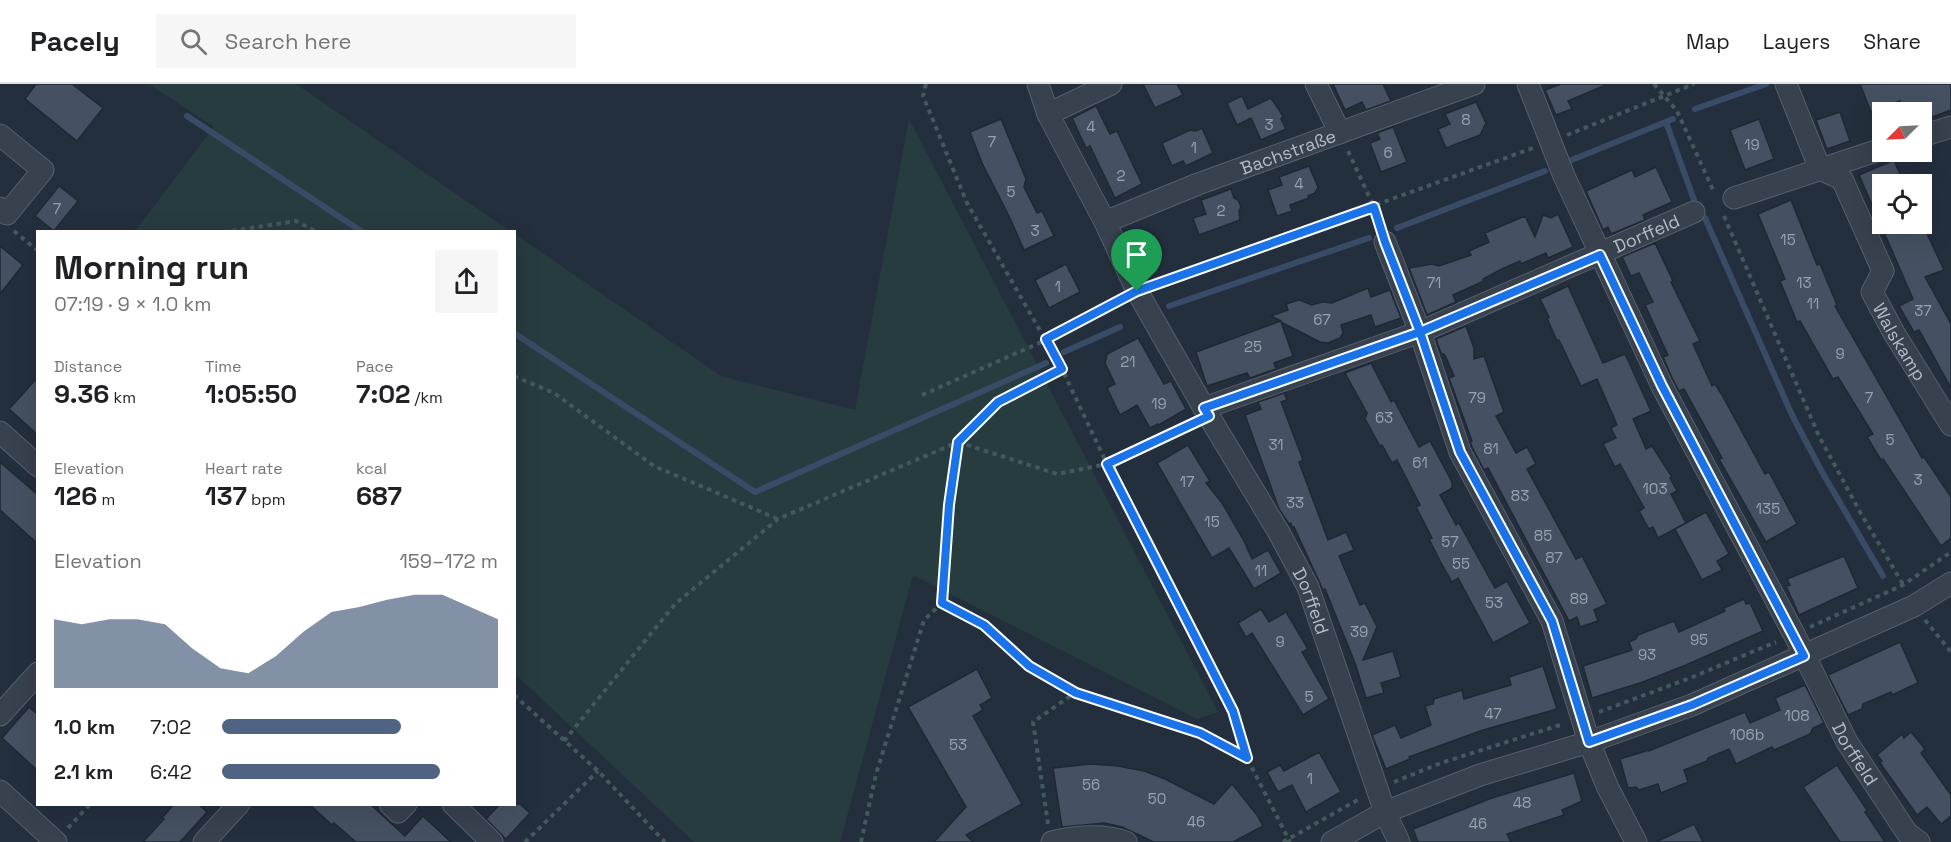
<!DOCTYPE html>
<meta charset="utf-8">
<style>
body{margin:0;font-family:"Space Grotesk",sans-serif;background:#f6f6f6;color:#202124;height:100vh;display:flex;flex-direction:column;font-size:22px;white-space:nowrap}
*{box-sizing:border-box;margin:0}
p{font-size:20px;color:#757577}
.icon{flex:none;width:33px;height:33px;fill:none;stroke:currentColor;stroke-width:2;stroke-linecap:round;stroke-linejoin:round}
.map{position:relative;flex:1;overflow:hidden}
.panel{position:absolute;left:36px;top:146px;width:480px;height:576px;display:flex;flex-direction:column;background:#fff;border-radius:0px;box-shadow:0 6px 24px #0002}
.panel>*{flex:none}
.needle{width:39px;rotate:246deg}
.buttons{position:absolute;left:1872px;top:18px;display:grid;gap:12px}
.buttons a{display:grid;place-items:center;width:60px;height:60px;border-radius:0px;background:#fff;box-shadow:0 6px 24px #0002;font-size:30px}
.pin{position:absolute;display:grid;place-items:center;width:51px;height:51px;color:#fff;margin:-62px -26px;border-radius:50% 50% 50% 0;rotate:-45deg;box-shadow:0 0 6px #0007}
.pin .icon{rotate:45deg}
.round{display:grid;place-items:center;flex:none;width:63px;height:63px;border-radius:0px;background:#f6f6f6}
.overview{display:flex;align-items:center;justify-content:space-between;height:102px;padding:0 18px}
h1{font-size:33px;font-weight:700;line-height:45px}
.stats{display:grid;grid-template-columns:repeat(3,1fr);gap:9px;height:102px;padding:6px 18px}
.stats div{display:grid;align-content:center}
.stats b{font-size:26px;font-weight:700}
.stats small{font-size:16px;font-weight:400}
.stats p{font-size:16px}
.chart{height:168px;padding:12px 18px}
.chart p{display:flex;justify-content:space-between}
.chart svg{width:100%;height:108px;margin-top:6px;fill:#506383;opacity:.7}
ul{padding:0 18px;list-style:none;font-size:20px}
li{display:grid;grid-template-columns:96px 72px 1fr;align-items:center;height:45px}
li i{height:15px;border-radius:8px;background:#506383}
header{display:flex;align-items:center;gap:36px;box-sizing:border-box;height:84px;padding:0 30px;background:#fff;border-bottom:2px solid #e0e0e0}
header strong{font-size:28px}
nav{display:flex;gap:33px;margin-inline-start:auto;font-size:21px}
.search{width:420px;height:54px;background:#f6f6f6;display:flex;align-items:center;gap:15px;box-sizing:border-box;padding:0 21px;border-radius:0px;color:#757577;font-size:22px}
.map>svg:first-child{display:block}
</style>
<header>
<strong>Pacely</strong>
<div class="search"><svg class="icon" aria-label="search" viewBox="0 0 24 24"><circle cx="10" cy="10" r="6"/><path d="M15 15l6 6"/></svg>Search here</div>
<nav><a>Map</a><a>Layers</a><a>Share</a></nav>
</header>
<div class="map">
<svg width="1951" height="758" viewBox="0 0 1951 758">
<rect width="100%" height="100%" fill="#242f3e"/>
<g fill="#263c3f">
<polygon points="149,0 296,0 510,147 135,147 214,43"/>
<polygon points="909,35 1218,628 1197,635 913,491 840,758 694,758 515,590 515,150 721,292 855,326"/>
</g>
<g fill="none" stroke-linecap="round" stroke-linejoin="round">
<g stroke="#394c67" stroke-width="6">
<polyline points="1695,25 1766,0"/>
<polyline points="187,32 361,147"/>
<polyline points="1666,38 1694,116"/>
<polyline points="1569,77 1673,35"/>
<polyline points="1705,134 1792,331 1822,388 1883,492"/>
<polyline points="1397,144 1545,87"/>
<polyline points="1169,222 1369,154"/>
<polyline points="514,249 755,408 1046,279"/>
<polyline points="1064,268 1120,243"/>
</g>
</g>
<g fill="#455162" stroke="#1f2835" stroke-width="1.5">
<polygon points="36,0 72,0 103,24 77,57 25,15"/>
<polygon points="1143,0 1177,0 1183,11 1155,24"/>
<polygon points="1333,0 1383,0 1391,17 1366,26 1362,18 1345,26"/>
<polygon points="1561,0 1608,0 1568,17 1572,25 1556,31 1545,6"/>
<polygon points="1860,0 1951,0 1951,26 1930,34 1928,28 1904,28 1900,17 1871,28"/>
<polygon points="1242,12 1248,25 1271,14 1283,32 1281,35 1286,45 1261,56 1251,34 1237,41 1227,19"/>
<polygon points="1476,18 1486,39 1480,51 1446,64 1438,45 1450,40 1445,30"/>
<polygon points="1096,22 1110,50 1117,47 1142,100 1115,114 1090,62 1086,64 1072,34"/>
<polygon points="1840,28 1850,57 1827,65 1816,36"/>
<polygon points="1001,35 1026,95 1024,103 1037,129 1042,127 1054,152 1024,166 1009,132 982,79 970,48"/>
<polygon points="1759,35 1774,75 1745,86 1730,46"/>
<polygon points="1393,43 1407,78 1381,88 1370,59 1380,55 1377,49"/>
<polygon points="1202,44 1213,69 1186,82 1183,77 1172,82 1162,59 1190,46 1196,47"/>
<polygon points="1894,76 1904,100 1882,100 1882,140 1922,141 1922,139 1944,186 1925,193 1951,240 1951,304 1919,246 1914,248 1899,222 1913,215 1859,91"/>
<polygon points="1309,82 1318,103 1315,109 1308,112 1309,114 1290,121 1292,127 1277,132 1268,106 1282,101 1279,93"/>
<polygon points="1656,83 1672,118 1643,131 1645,136 1611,150 1608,143 1603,146 1586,107 1632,86 1635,93"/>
<polygon points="59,102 78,117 54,147 35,132"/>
<polygon points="1231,105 1234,114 1238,116 1241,123 1239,127 1240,136 1199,151 1193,134 1206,130 1201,116"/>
<polygon points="1791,116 1817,181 1820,180 1837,221 1835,222 1922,374 1924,373 1951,413 1951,454 1941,462 1883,375 1881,376 1867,353 1873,350 1838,293 1833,295 1800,237 1797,238 1780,197 1785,195 1758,130"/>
<polygon points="1558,130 1573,163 1548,174 1546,169 1521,180 1520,177 1502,185 1483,195 1484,197 1453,211 1456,218 1427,231 1409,184 1432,180 1439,182 1471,171 1469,167 1489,158 1485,149 1525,132 1535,153 1543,131 1551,134"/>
<polygon points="1655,159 1673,197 1671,198 1700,257 1693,260 1712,302 1715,300 1722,311 1765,390 1769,388 1797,440 1766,458 1719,375 1722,374 1684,305 1679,307 1673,296 1663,273 1668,271 1645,221 1653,218 1639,189 1631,192 1622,173"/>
<polygon points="0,162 23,181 0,210"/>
<polygon points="1066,180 1080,208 1049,224 1035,196"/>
<polygon points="1568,202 1603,279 1625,270 1651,327 1633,335 1646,365 1652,362 1672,393 1670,394 1677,407 1671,410 1686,439 1658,454 1653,443 1649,445 1639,427 1644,424 1620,380 1615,383 1603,360 1616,354 1611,344 1617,341 1597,295 1581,302 1559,256 1557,257 1547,234 1549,233 1540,215"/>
<polygon points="1368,204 1371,213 1390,206 1401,234 1375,243 1371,231 1341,241 1343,249 1340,254 1328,259 1320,258 1281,238 1293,272 1274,279 1276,285 1250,294 1247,289 1207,302 1196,268 1281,237 1271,232 1288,226 1286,220 1299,216 1312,221 1322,218 1332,219"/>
<polygon points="1466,242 1474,264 1474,275 1484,272 1504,328 1496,332 1516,369 1527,363 1536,380 1527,385 1576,475 1582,472 1607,520 1594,526 1598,537 1580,543 1577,533 1569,537 1488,384 1484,386 1472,363 1470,358 1472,357 1449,294 1454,292 1445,271 1441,269 1436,255"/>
<polygon points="1138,254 1164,300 1171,297 1186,325 1159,341 1158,340 1150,344 1137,321 1120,331 1107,304 1115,300 1105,279 1107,270"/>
<polygon points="1371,279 1391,318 1394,316 1419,363 1430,357 1452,398 1452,404 1440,411 1456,441 1459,439 1495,504 1507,497 1530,539 1493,559 1458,494 1452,498 1440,477 1429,455 1432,454 1416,423 1420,421 1397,376 1392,379 1382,361 1380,362 1365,335 1367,329 1345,289"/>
<polygon points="38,293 38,351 9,325"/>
<polygon points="1284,309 1287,316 1281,318 1303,376 1299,378 1328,456 1346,448 1354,466 1339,472 1360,521 1365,519 1377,543 1363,576 1393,567 1401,593 1381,599 1384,609 1366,614 1355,579 1325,505 1323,506 1294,443 1292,443 1291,439 1289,440 1279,425 1245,331 1261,325 1258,318"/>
<polygon points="1188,361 1210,397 1206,399 1222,419 1243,455 1252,475 1268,466 1281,489 1254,505 1229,464 1212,474 1157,379"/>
<polygon points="0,378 38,411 38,460 0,426"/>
<polygon points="1706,428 1729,470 1717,477 1722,486 1702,496 1675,445"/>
<polygon points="1844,472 1858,504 1799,531 1786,502 1790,501 1787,495"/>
<polygon points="1744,515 1746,520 1750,519 1763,547 1686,581 1643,598 1592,614 1583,582 1632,566 1629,558 1636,555 1638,551 1674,537 1679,548 1725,527 1724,524"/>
<polygon points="1261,525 1269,538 1286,528 1308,565 1302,568 1329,615 1303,631 1252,549 1246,553 1238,539"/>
<polygon points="1900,558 1918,599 1892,611 1891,608 1863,620 1862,625 1848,631 1828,591"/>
<polygon points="1543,582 1557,625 1483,646 1439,662 1409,673 1410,675 1386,685 1372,651 1395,641 1401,654 1431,641 1425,622 1433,620 1434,615 1462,606 1464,615 1511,601 1509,593"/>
<polygon points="977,585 992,614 980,621 983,626 973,632 1022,720 966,751 973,758 934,758 966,723 908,623"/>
<polygon points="1805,601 1824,639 1813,644 1810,650 1774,666 1772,663 1736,680 1729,665 1708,674 1707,677 1684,686 1688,698 1661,709 1658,700 1639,706 1636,703 1628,704 1620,675 1649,666 1649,667 1745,628 1750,639 1780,626 1775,614"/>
<polygon points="29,623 38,631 38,687 2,654"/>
<polygon points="1911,648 1925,665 1921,669 1951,711 1951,732 1941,740 1927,723 1917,731 1880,679 1882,677 1877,671 1902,650 1904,654"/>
<polygon points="1319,668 1341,708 1306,728 1292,701 1278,708 1267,688 1280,681 1284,687"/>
<polygon points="1091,680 1118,682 1144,687 1165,695 1214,720 1232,700 1257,731 1263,742 1233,758 1154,758 1122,743 1105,739 1062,743 1053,684"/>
<polygon points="1837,681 1867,726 1865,728 1885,758 1840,758 1803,703"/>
<polygon points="1574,689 1582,717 1562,726 1564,731 1507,750 1511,758 1418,758 1413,745 1492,714"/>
<polygon points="174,720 198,720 207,728 180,758 143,758 164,735 162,734"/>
<polygon points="309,720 370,720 405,752 423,732 451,758 356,758 334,739 332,741"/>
<polygon points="500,720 520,720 530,729 506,755 486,735"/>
<polygon points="1694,740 1703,758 1656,758"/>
</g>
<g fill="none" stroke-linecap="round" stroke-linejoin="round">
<defs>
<g id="minor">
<path id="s1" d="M 1038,0 L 1048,30 L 1105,138 L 1137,207 L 1204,324 L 1278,447 L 1308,503 L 1385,728 L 1399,758"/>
<polyline points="1316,0 1340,49"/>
<path id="s2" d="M 1528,0 L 1564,92 L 1662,302 L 1794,550 L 1847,658 L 1907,749 L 1919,758"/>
<path id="s3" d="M 1786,0 L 1820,85 L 1842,95 L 1883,187 L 1872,208 L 1894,249 L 1951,341"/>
<polyline points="1048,30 1111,0"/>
<polyline points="0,51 43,86 7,130 0,124"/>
<polyline points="1922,52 1951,43"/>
<polyline points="1734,114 1882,65"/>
<path id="s4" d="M 1105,138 L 1198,100 L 1474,0"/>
<polyline points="1385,158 1420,248 1460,368 1552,537 1589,658 1608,704 1636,758"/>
<path id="s5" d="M 1204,324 L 1420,248 L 1694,128"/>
<polyline points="0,348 38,382"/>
<polyline points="0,631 38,589"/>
<polyline points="0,707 56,758"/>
<polyline points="390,720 398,728 406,720"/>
<polyline points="453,720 492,758"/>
<polyline points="204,758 239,720"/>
<path d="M 1052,758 C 1075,752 1103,750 1126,758"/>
<polyline points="1332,758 1385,728 1480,691 1589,658 1692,621 1914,522 1951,499"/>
</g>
</defs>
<use href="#minor" stroke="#565f6c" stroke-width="23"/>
<g stroke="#44595c" stroke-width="4" stroke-dasharray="4.5 4.5" stroke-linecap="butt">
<polyline points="926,0 923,12 967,119 1062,285 1107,380 1233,627 1247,674"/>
<polyline points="1654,0 1677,27 1714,108"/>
<polyline points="1567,51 1694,0"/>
<polyline points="1348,67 1374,123 1380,140"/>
<polyline points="1724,132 1819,352 1860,428 1904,502"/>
<polyline points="14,147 38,167"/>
<polyline points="232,147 296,137 315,147"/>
<polyline points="1156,200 1533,64"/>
<polyline points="514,292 554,309 654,382 778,435"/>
<polyline points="922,311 1046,256 1121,215"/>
<polyline points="942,519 949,421 958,358 1057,390 1107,380 1192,340"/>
<polyline points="1925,536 1951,568"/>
<polyline points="1810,543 1903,501 1951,468"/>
<polyline points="514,611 598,687 665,758"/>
<polyline points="1599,628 1690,594 1776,558"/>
<polyline points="564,657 675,520 778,435 958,358 997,318 1062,285"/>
<polyline points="1394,698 1441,679 1563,640"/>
<polyline points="1048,740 1033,638 1076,608"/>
<polyline points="68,744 90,720"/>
<polyline points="525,758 598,687"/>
<polyline points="861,758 876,690 924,536 942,519 984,541 1029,582 1076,608 1200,649 1247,674 1290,758"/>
<polyline points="1283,758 1361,714"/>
</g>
<use href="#minor" stroke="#38414e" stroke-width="21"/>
</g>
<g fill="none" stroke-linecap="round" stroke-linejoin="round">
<defs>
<polyline id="route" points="1137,207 1046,255 1062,285 998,318 958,358 949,421 942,519 984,541 1029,582 1076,609 1200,649 1247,674 1233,627 1107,380 1209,332 1204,324 1420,248 1460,368 1552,537 1589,658 1692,621 1804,572 1662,302 1600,171 1420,248 1385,158 1374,123 1137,207"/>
</defs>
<use href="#route" stroke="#fff" stroke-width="12"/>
<use href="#route" stroke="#1a73e8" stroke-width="8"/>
</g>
<g text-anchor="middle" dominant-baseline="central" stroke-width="5" stroke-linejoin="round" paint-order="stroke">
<g font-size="15" fill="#98a1af">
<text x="1466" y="35">8</text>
<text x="1269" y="40">3</text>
<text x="1091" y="42">4</text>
<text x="992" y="57">7</text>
<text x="1752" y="60">19</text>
<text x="1194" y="63">1</text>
<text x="1388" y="68">6</text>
<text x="1121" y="91">2</text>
<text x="1299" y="99">4</text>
<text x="1011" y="107">5</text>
<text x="57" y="124">7</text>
<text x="1221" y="126">2</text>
<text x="1035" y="146">3</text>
<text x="1788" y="155">15</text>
<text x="1434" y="198">71</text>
<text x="1804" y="198">13</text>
<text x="1058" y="202">1</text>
<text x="1813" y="219">11</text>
<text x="1923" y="226">37</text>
<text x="1322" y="235">67</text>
<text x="1253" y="262">25</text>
<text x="1840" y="269">9</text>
<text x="1128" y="277">21</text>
<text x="1477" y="313">79</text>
<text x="1869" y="313">7</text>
<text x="1159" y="319">19</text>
<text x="1384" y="333">63</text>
<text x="1890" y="355">5</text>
<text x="1276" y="360">31</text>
<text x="1491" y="364">81</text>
<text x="1420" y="378">61</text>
<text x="1918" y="395">3</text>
<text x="1187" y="397">17</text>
<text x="1655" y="404">103</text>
<text x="1520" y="411">83</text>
<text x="1295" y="418">33</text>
<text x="1768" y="424">135</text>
<text x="1212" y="437">15</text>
<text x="1543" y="451">85</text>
<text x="1450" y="457">57</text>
<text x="1554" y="473">87</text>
<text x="1461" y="479">55</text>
<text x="1261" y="486">11</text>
<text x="1579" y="514">89</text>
<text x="1494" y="518">53</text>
<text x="1359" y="547">39</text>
<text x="1699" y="555">95</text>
<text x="1280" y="557">9</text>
<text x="1647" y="570">93</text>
<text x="1309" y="612">5</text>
<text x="1493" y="629">47</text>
<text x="1797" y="631">108</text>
<text x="1747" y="650">106b</text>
<text x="958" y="660">53</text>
<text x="1310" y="694">1</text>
<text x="1091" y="700">56</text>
<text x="1157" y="714">50</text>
<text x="1522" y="718">48</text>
<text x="1196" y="737">46</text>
<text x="1478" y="739">46</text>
</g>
<g font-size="18" fill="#b4bcc9" stroke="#1d2633">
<text stroke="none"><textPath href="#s4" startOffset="196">Bachstraße</textPath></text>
<text stroke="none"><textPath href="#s5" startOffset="476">Dorffeld</textPath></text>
<text stroke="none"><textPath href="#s3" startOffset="297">Walskamp</textPath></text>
<text stroke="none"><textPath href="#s1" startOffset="586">Dorffeld</textPath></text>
<text stroke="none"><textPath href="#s2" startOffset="746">Dorffeld</textPath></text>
</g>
</g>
</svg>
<div class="buttons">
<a><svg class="needle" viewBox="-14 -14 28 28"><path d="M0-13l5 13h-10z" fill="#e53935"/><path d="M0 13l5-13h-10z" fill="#757577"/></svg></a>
<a><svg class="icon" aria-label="locate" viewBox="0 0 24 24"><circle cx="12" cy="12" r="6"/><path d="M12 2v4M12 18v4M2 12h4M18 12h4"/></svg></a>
</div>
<div class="pin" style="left:1137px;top:207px;background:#1e9e55"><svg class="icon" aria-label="arrive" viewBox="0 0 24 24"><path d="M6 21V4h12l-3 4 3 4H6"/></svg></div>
<section class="panel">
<div class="overview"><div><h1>Morning run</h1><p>07:19 · 9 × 1.0 km</p></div><a class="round"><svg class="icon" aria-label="share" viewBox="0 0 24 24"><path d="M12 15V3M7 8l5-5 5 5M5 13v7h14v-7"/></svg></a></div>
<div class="stats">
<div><p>Distance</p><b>9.36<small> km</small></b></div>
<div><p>Time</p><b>1:05:50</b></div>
<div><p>Pace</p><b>7:02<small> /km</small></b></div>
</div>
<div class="stats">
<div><p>Elevation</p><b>126<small> m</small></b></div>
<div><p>Heart rate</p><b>137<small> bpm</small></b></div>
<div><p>kcal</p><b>687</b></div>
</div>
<div class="chart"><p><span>Elevation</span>159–172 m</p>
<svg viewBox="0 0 160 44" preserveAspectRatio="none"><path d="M0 44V16L10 18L20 16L30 16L40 18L50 28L60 36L70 38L80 31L90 21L100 13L110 11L120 8L130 6L140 6L150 11L160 16V44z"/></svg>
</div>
<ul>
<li><b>1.0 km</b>7:02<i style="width:65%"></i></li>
<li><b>2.1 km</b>6:42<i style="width:79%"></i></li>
</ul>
</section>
</div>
